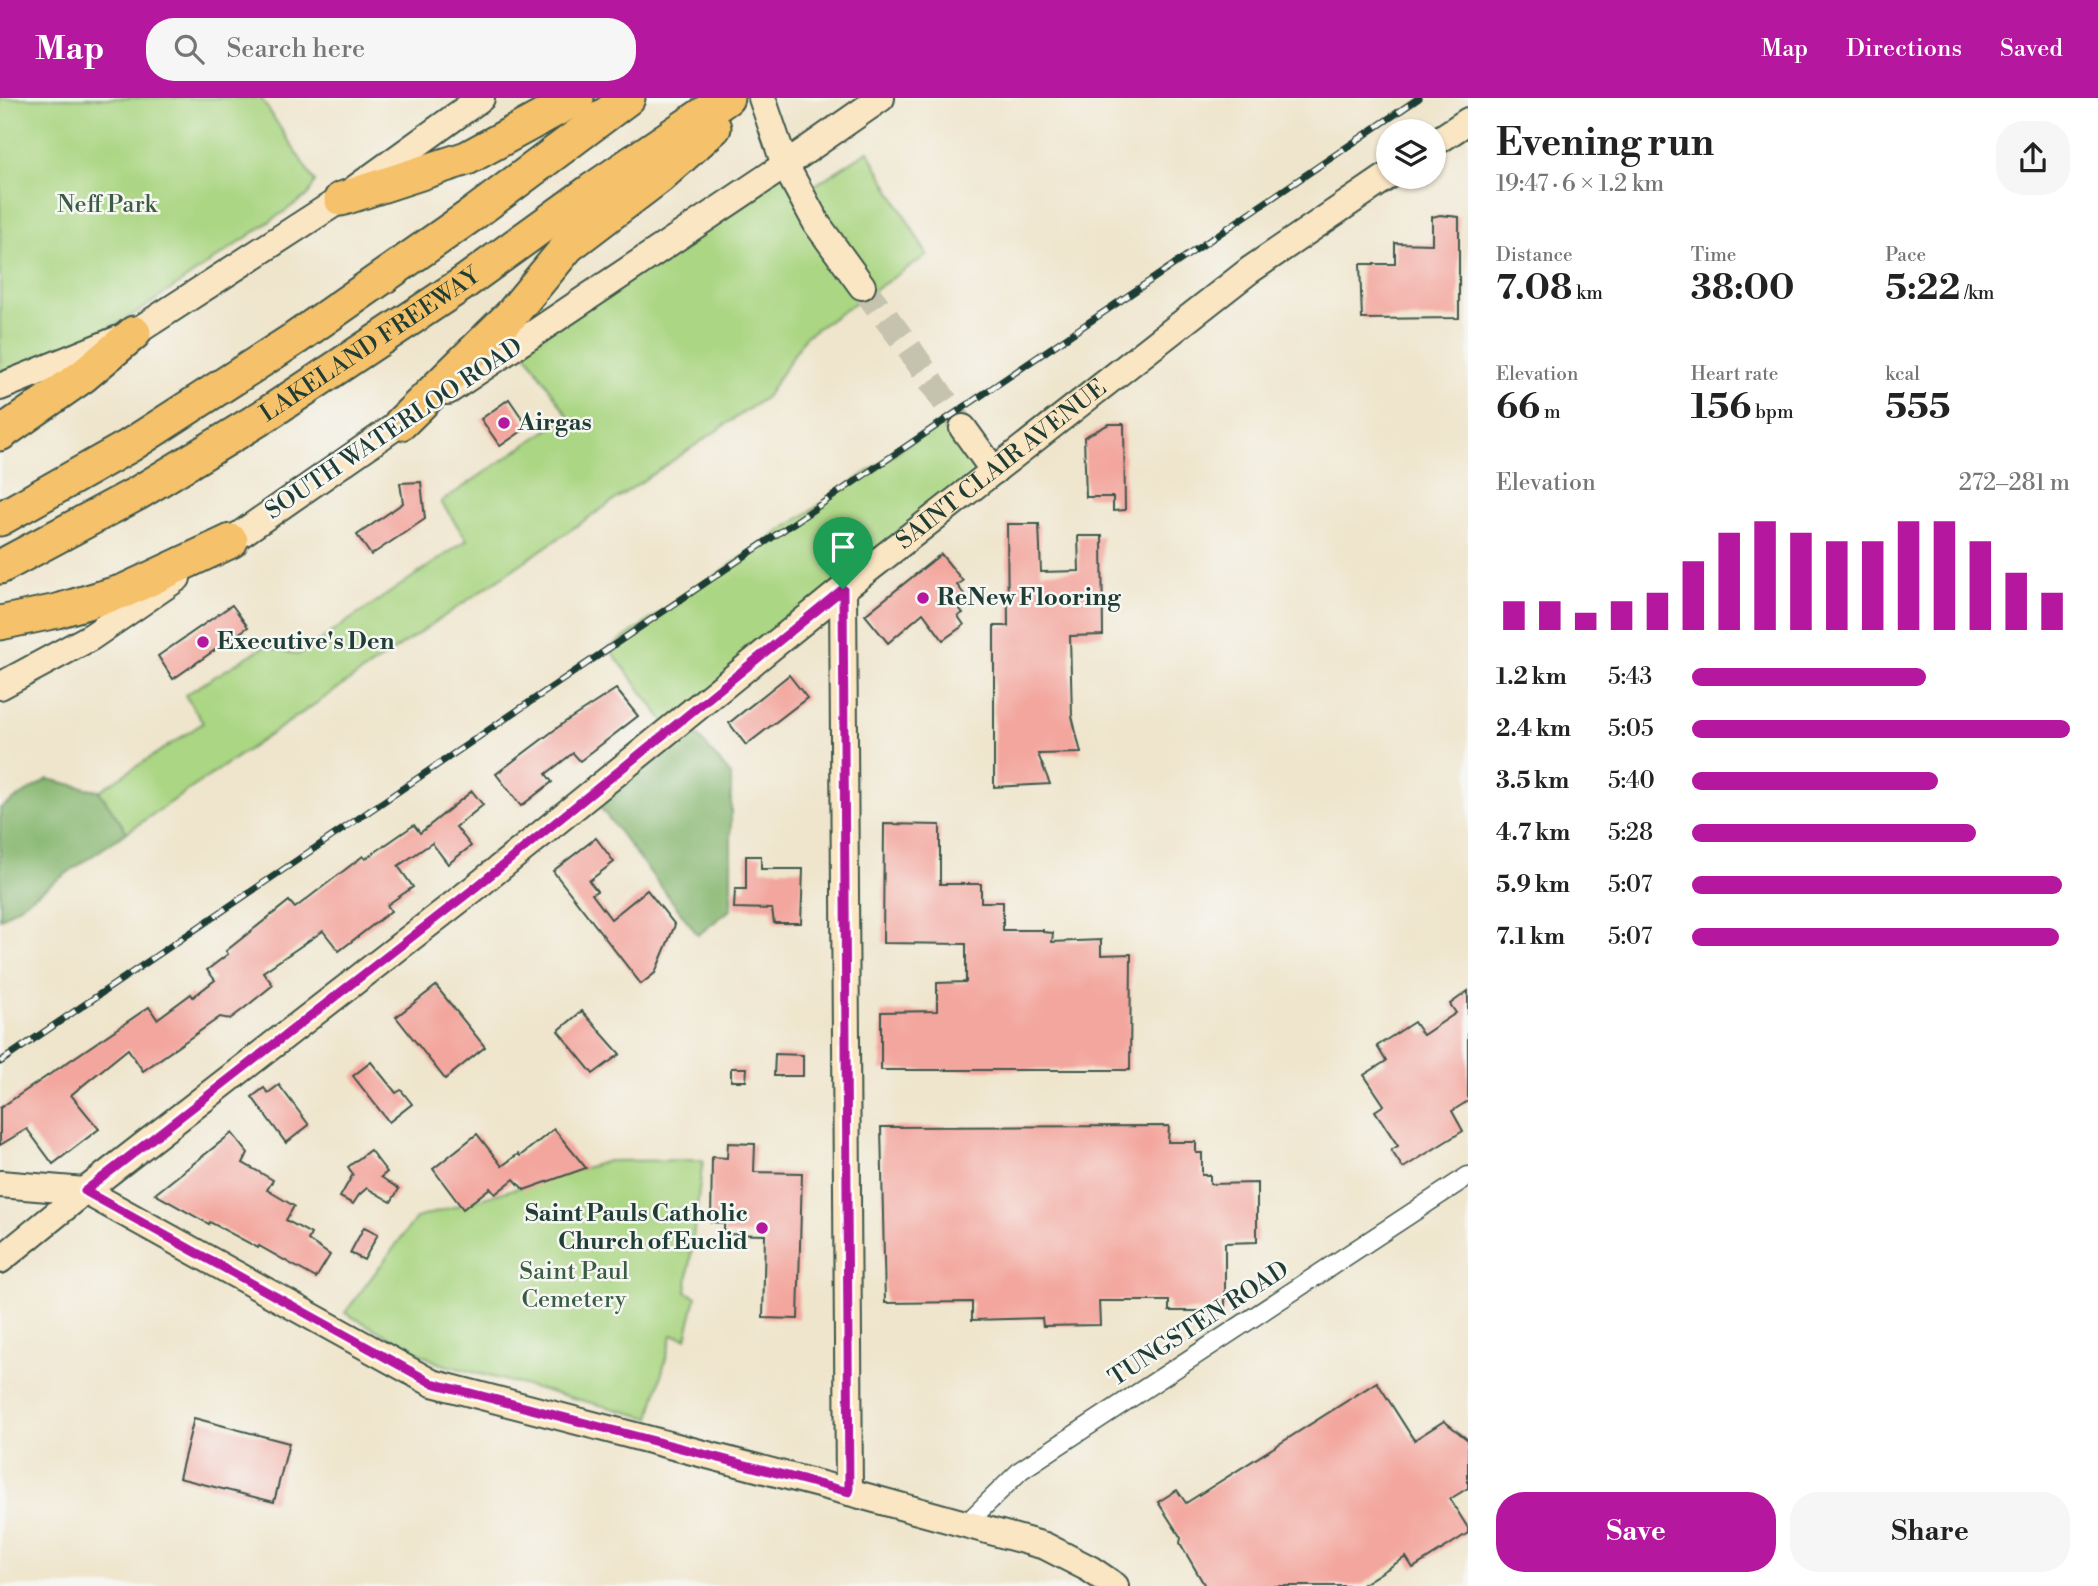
<!DOCTYPE html>
<meta charset="utf-8">
<style>
body{margin:0;font-family:"Libre Bodoni",serif;background:#f6f6f6;color:#222;height:100vh;display:flex;flex-direction:column;font-size:26px;white-space:nowrap}
*{box-sizing:border-box;margin:0}
p{font-size:23px;color:#767676}
.icon{flex:none;width:38px;height:38px;fill:none;stroke:currentColor;stroke-width:2;stroke-linecap:round;stroke-linejoin:round}
.map{position:relative;flex:1;overflow:hidden}
.panel{display:flex;flex-direction:column;background:#fff;width:630px}
.panel>*{flex:none}
.buttons{position:absolute;left:1376px;top:21px;display:grid;gap:14px}
.buttons a{display:grid;place-items:center;width:70px;height:70px;border-radius:50%;background:#fff;box-shadow:0 2px 5px #0004;font-size:35px}
.pin{position:absolute;display:grid;place-items:center;width:60px;height:60px;color:#fff;margin:-72px -30px;border-radius:50% 50% 50% 0;rotate:-45deg;box-shadow:0 0 7px #0007}
.pin .icon{rotate:45deg}
.round{display:grid;place-items:center;flex:none;width:74px;height:74px;border-radius:28px;background:#f6f6f6}
.head{display:flex;align-items:center;justify-content:space-between;height:119px;padding:0 28px}
h1{font-size:38px;font-weight:700;line-height:52px}
.metrics{display:grid;grid-template-columns:repeat(3,1fr);gap:10px;height:119px;padding:7px 28px}
.metrics div{display:grid;align-content:center}
.metrics b{font-size:35px;font-weight:700}
.metrics small{font-size:19px;font-weight:400}
.metrics p{font-size:19px}
.chart{height:196px;padding:14px 28px}
.chart p{display:flex;justify-content:space-between}
.chart svg{width:100%;height:126px;margin-top:7px;stroke:#b5179e;stroke-width:6}
.primary-button{display:flex;gap:14px;margin-top:auto;padding:14px 28px}
.primary-button a{flex:1;height:80px;border-radius:28px;background:#b5179e;color:#fff;font-size:28px;font-weight:700;line-height:80px;text-align:center}
.primary-button a+a{background:#f6f6f6;color:#222}
ul{padding:0 28px;list-style:none;font-size:23px}
li{display:grid;grid-template-columns:112px 84px 1fr;align-items:center;height:52px}
li i{height:18px;border-radius:9px;background:#b5179e}
header{display:flex;align-items:center;gap:42px;box-sizing:border-box;height:98px;padding:0 35px;background:#b5179e;color:#fff}
header strong{font-size:33px}
nav{display:flex;gap:38px;margin-inline-start:auto;font-size:24px}
.search{width:490px;height:63px;background:#f6f6f6;display:flex;align-items:center;gap:18px;box-sizing:border-box;padding:0 24px;border-radius:28px;color:#767676;font-size:26px}
main{display:flex;flex:1;min-height:0}
.map>svg:first-child{display:block}
</style>
<header>
<strong>Map</strong>
<div class="search"><svg class="icon" aria-label="search" viewBox="0 0 24 24"><circle cx="10" cy="10" r="6"/><path d="M15 15l6 6"/></svg>Search here</div>
<nav><a>Map</a><a>Directions</a><a>Saved</a></nav>
</header>
<main>
<div class="map">
<svg width="1468" height="1488" viewBox="0 0 1468 1488">
<rect width="100%" height="100%" fill="#f6f6f2"/>
<filter id="ink" filterUnits="userSpaceOnUse"><feTurbulence type="fractalNoise" baseFrequency=".0143" numOctaves="2"/><feDisplacementMap in="SourceGraphic" scale="14" xChannelSelector="R" yChannelSelector="G"/><feConvolveMatrix kernelMatrix="1 2 1 2 8 2 1 2 1" color-interpolation-filters="sRGB"/></filter>
<filter id="wash" filterUnits="userSpaceOnUse"><feTurbulence type="fractalNoise" baseFrequency=".00686" numOctaves="4" result="noise"/><feDisplacementMap in="SourceGraphic" scale="28" xChannelSelector="R" yChannelSelector="G"/><feGaussianBlur stdDeviation="1.57" result="paint"/><feColorMatrix in="noise" values="0 0 0 0 0 0 0 0 0 0 0 0 0 0 0 0 0 1.4 0 .05"/><feComposite in="paint" operator="in"/></filter>
<g filter="url(#wash)">
<rect width="100%" height="100%" fill="#efe5cc"/>
<g fill="#abd683" stroke="#658a5c" stroke-width="2">
<polygon points="0,0 261,0 315,84 308,97 144,210 82,246 0,275"/>
<polygon points="868,53 927,157 806,238 766,299 127,734 99,693 203,625 185,597 265,548 298,557 467,442 441,404 568,318 519,245 785,67 801,96"/>
<polygon points="953,316 994,373 670,631 609,550"/>
<polygon points="703,1062 686,1194 696,1199 686,1240 672,1237 650,1320 438,1265 345,1215 416,1120 608,1063"/>
</g>
<g fill="#88b771" stroke="#547a52" stroke-width="2">
<polygon points="683,621 731,677 731,811 698,837 590,696"/>
<polygon points="48,681 99,693 127,734 0,821 0,710"/>
</g>
<g id="blocks">
<g fill="#f3a69d">
<polygon points="1440,117 1459,119 1459,220 1362,221 1360,166 1395,166 1395,145 1432,146 1432,119"/>
<polygon points="509,301 528,329 500,348 481,321"/>
<polygon points="1109,326 1124,326 1125,412 1113,413 1113,399 1086,399 1084,339"/>
<polygon points="421,384 425,421 371,457 357,437 403,405 400,385"/>
<polygon points="1007,426 1039,426 1041,474 1079,473 1078,438 1102,438 1103,537 1070,538 1072,618 1081,655 1038,656 1050,686 994,689 994,528 1008,528"/>
<polygon points="941,456 963,483 957,487 964,496 954,504 963,515 958,518 964,527 943,542 923,515 888,545 865,517"/>
<polygon points="232,507 248,529 173,581 158,558"/>
<polygon points="789,577 807,600 746,647 729,625"/>
<polygon points="616,591 638,618 580,663 573,655 546,676 552,684 521,708 496,676 565,624"/>
<polygon points="472,693 483,707 456,729 471,748 448,766 432,745 398,768 413,789 387,807 391,813 339,853 323,833 263,874 273,887 242,912 230,921 220,919 143,973 128,951 71,997 99,1031 53,1066 27,1031 0,1047 0,1010 149,909 157,921 191,896 193,899 215,882 207,872 228,856 226,853 289,803 295,810 363,758 365,761 414,727 420,735"/>
<polygon points="884,726 940,727 940,786 981,786 981,804 1003,804 1003,832 1043,832 1043,834 1053,835 1052,844 1101,842 1101,857 1131,856 1130,972 881,972 881,914 937,913 937,885 966,884 966,846 883,845"/>
<polygon points="596,740 614,764 589,783 597,793 592,796 611,821 647,792 675,827 655,875 641,886 553,773"/>
<polygon points="746,758 761,758 761,771 803,771 801,825 774,825 772,811 734,810 735,791 746,791"/>
<polygon points="436,888 485,949 445,981 396,919"/>
<polygon points="1468,893 1468,1003 1452,1013 1463,1033 1403,1070 1391,1052 1398,1048 1375,1013 1384,1007 1364,977 1386,963 1377,948 1414,924 1423,937 1456,915 1450,906"/>
<polygon points="582,913 620,956 593,976 558,933"/>
<polygon points="775,956 803,957 803,978 774,978"/>
<polygon points="371,964 396,995 401,992 412,1006 389,1024 353,978"/>
<polygon points="731,970 747,970 746,983 731,983"/>
<polygon points="279,987 309,1027 286,1045 252,999 264,990 268,995"/>
<polygon points="1169,1028 1168,1044 1196,1044 1196,1055 1202,1055 1202,1077 1210,1077 1210,1086 1257,1085 1257,1144 1225,1145 1225,1213 1169,1213 1169,1203 1099,1203 1100,1227 1043,1228 1042,1220 972,1222 972,1204 885,1205 881,1029"/>
<polygon points="554,1031 586,1070 524,1092 514,1081 495,1096 490,1090 463,1111 433,1071 477,1036 502,1068 518,1056 520,1058"/>
<polygon points="232,1035 248,1055 243,1065 273,1082 267,1092 294,1108 286,1122 311,1136 308,1142 330,1157 316,1180 259,1148 258,1150 210,1124 209,1126 155,1096"/>
<polygon points="728,1045 755,1046 754,1074 802,1075 798,1221 763,1220 765,1137 724,1136 724,1125 711,1124 712,1059 727,1060"/>
<polygon points="370,1052 387,1074 381,1079 399,1091 391,1104 367,1090 359,1097 353,1106 340,1099 353,1076 348,1069"/>
<polygon points="364,1129 378,1136 364,1162 350,1155"/>
<polygon points="1377,1284 1414,1342 1444,1323 1468,1342 1468,1390 1450,1401 1468,1430 1468,1435 1413,1470 1406,1459 1360,1488 1205,1488 1180,1445 1181,1440 1158,1404 1177,1392 1186,1405"/>
<polygon points="194,1320 289,1345 274,1404 179,1380"/>
</g>
</g>
</g>
<g filter="url(#ink)">
<use href="#blocks" fill-opacity="0" stroke="#3e564b" stroke-width="2"/>
<g fill="none" stroke-linecap="round" stroke-linejoin="round">
<polyline stroke="#c5c3ae" stroke-width="26" stroke-dasharray="26 13" stroke-linecap="butt" points="862,188 906,246 963,330"/>
<defs>
<polyline id="street" points="966,1426 1021,1372 1468,1078"/>
<g id="secondary">
<polyline points="762,0 785,67 817,126 862,188"/>
<polyline points="1433,46 1468,23"/>
<polyline points="0,289 134,235 341,101 481,0"/>
<polyline points="448,293 785,67 881,0"/>
<polyline points="963,330 994,373"/>
<polyline points="215,454 416,314"/>
<polyline points="843,491 849,1394"/>
<polyline points="0,588 91,539 177,480"/>
<polyline points="0,1086 85,1093 432,1285 849,1394 1045,1448 1090,1471 1115,1488"/>
<path id="s1" d="M 0,1162 L 85,1093 L 476,789 L 843,491 L 1250,172 L 1388,78"/>
</g>
<g id="highway">
<polyline points="341,101 467,60 577,0"/>
<polyline points="401,325 511,217 568,148 660,78 714,30"/>
<polyline points="0,336 83,278 134,235"/>
<polyline points="0,421 129,348 296,240 473,116 628,0"/>
<path id="s2" d="M 0,469 L 138,395 L 264,318 L 461,187 L 592,92 L 727,0"/>
<polyline points="0,525 57,513 124,493 231,443"/>
</g>
</defs>
<use href="#street" stroke="#3e564b" stroke-width="21"/>
<use href="#secondary" stroke="#3e564b" stroke-width="30"/>
<use href="#highway" stroke="#3e564b" stroke-width="37"/>
<use href="#street" stroke="#fff" stroke-width="18"/>
<use href="#secondary" stroke="#fbe6c4" stroke-width="26"/>
<use href="#highway" stroke="#f5c16b" stroke-width="33"/>
<defs>
<polyline id="rail" points="0,964 1419,0"/>
</defs>
<use href="#rail" stroke="#1f3d34" stroke-width="7"/>
<use href="#rail" stroke="#f6f6f2" stroke-width="4.5" stroke-dasharray="13" stroke-linecap="butt"/>
</g>
</g>
<g fill="none" stroke-linecap="round" stroke-linejoin="round" filter="url(#ink)">
<defs>
<polygon id="route" points="843,491 849,1394 432,1285 85,1093 476,789"/>
</defs>
<use href="#route" stroke="#fff" stroke-width="14"/>
<use href="#route" stroke="#b5179e" stroke-width="9"/>
</g>
<g fill="#b5179e" stroke="#f6f6f2" stroke-width="2.5">
<circle cx="504" cy="325" r="7"/>
<circle cx="923" cy="500" r="7"/>
<circle cx="203" cy="544" r="7"/>
<circle cx="762" cy="1130" r="7"/>
</g>
<g text-anchor="middle" dominant-baseline="central" stroke-width="5" stroke-linejoin="round" paint-order="stroke">
<g font-size="24" fill="#3b5c44" stroke="#f6f6f2">
<text x="107" y="107">Neff Park</text>
<text x="574" y="1174">Saint Paul<tspan x="574" dy="28">Cemetery</tspan></text>
</g>
<g font-size="24" fill="#1f3d34" stroke="#f6f6f2">
<text stroke="none"><textPath href="#s2" startOffset="432">LAKELAND FREEWAY</textPath></text>
<text transform="translate(394 331) rotate(-34)">SOUTH WATERLOO ROAD</text>
<text stroke="none"><textPath href="#s1" startOffset="1279">SAINT CLAIR AVENUE</textPath></text>
<text transform="translate(1199 1226) rotate(-33)">TUNGSTEN ROAD</text>
</g>
<g font-size="24" font-weight="bold" fill="#1f3d34" stroke="#f6f6f2" text-anchor="start">
<text x="518" y="325">Airgas</text>
<text x="937" y="500">ReNew Flooring</text>
<text x="217" y="544">Executive's Den</text>
<text x="748" y="1116" text-anchor="end">Saint Pauls Catholic<tspan x="748" dy="28">Church of Euclid</tspan></text>
</g>
</g>
</svg>
<div class="buttons">
<a><svg class="icon" aria-label="layers" viewBox="0 0 24 24"><path d="M12 4l9 5-9 5-9-5zM3 14l9 5 9-5"/></svg></a>
</div>
<div class="pin" style="left:843px;top:491px;background:#1e9e55"><svg class="icon" aria-label="arrive" viewBox="0 0 24 24"><path d="M6 21V4h12l-3 4 3 4H6"/></svg></div>
</div>
<section class="panel">
<div class="head"><div><h1>Evening run</h1><p>19:47 · 6 × 1.2 km</p></div><a class="round"><svg class="icon" aria-label="share" viewBox="0 0 24 24"><path d="M12 15V3M7 8l5-5 5 5M5 13v7h14v-7"/></svg></a></div>
<div class="metrics">
<div><p>Distance</p><b>7.08<small> km</small></b></div>
<div><p>Time</p><b>38:00</b></div>
<div><p>Pace</p><b>5:22<small> /km</small></b></div>
</div>
<div class="metrics">
<div><p>Elevation</p><b>66<small> m</small></b></div>
<div><p>Heart rate</p><b>156<small> bpm</small></b></div>
<div><p>kcal</p><b>555</b></div>
</div>
<div class="chart"><p><span>Elevation</span>272–281 m</p>
<svg viewBox="0 0 160 44" preserveAspectRatio="none"><path d="M5 44V34M15 44V34M25 44V38M35 44V34M45 44V31M55 44V20M65 44V10M75 44V6M85 44V10M95 44V13M105 44V13M115 44V6M125 44V6M135 44V13M145 44V24M155 44V31"/></svg>
</div>
<ul>
<li><b>1.2 km</b>5:43<i style="width:62%"></i></li>
<li><b>2.4 km</b>5:05<i style="width:100%"></i></li>
<li><b>3.5 km</b>5:40<i style="width:65%"></i></li>
<li><b>4.7 km</b>5:28<i style="width:75%"></i></li>
<li><b>5.9 km</b>5:07<i style="width:98%"></i></li>
<li><b>7.1 km</b>5:07<i style="width:97%"></i></li>
</ul>
<div class="primary-button"><a>Save</a><a>Share</a></div>
</section>
</main>
